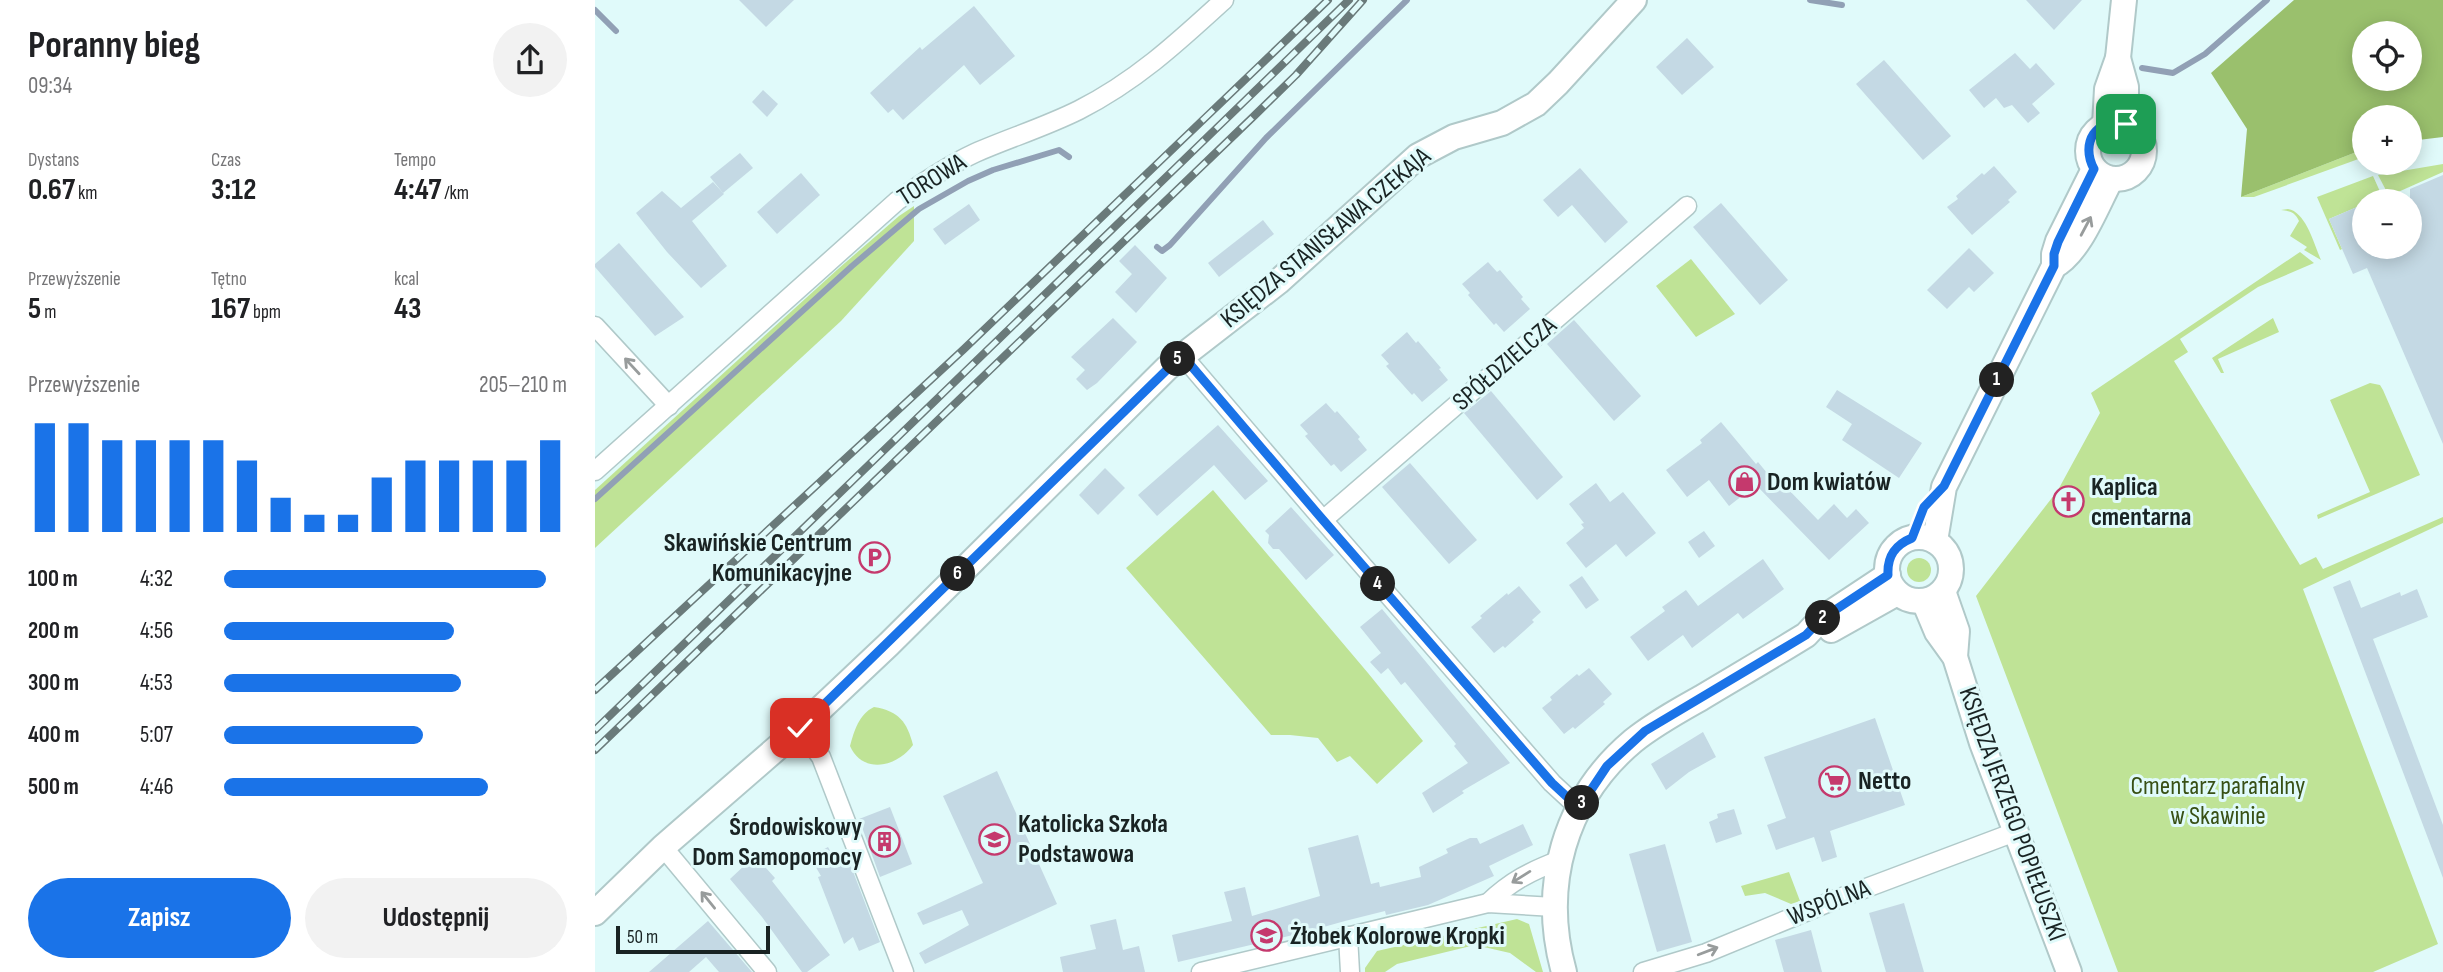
<!DOCTYPE html>
<html lang="pl">
<meta charset="utf-8">
<style>
body{margin:0;font-family:"Sofia Sans Condensed",sans-serif;background:#f2f2f2;color:#202124;height:100vh;display:flex;flex-direction:column;font-size:26px;white-space:nowrap}
*{box-sizing:border-box;margin:0}
p{font-size:23px;color:#757577}
.icon{flex:none;width:38px;height:38px;fill:none;stroke:currentColor;stroke-width:2;stroke-linecap:round;stroke-linejoin:round}
.map{position:relative;flex:1;overflow:hidden}
.details{display:flex;flex-direction:column;background:#fff;width:595px}
.details>*{flex:none}
.tools{position:absolute;left:1757px;top:21px;display:grid;gap:14px}
.tools a{display:grid;place-items:center;width:70px;height:70px;border-radius:50%;background:#fff;box-shadow:0 4px 18px #0003;font-size:35px}
.scale{position:absolute;left:21px;bottom:18px;width:154px;box-sizing:border-box;padding-left:7px;border:4px solid #192323;border-top:0;font-size:19px;line-height:24px;white-space:nowrap;color:#192323;-webkit-text-stroke:5px #e0fafa;paint-order:stroke}
.pin{position:absolute;display:grid;place-items:center;width:60px;height:60px;color:#fff;margin:-30px;border-radius:14px;box-shadow:0 4px 10px #0006}
.km{position:absolute;width:35px;height:35px;margin:-18px;border-radius:50%;background:#222;color:#fff;font-size:19px;line-height:35px;text-align:center}
.round{display:grid;place-items:center;flex:none;width:74px;height:74px;border-radius:37px;background:#f2f2f2}
.head{display:flex;align-items:center;justify-content:space-between;height:119px;padding:0 28px}
h1{font-size:38px;font-weight:700;line-height:52px}
.stats{display:grid;grid-template-columns:repeat(3,1fr);gap:10px;height:119px;padding:7px 28px}
.stats div{display:grid;align-content:center}
.stats b{font-size:30px;font-weight:700}
.stats small{font-size:19px;font-weight:400}
.stats p{font-size:19px}
.chart{height:196px;padding:14px 28px}
.chart p{display:flex;justify-content:space-between}
.chart svg{width:100%;height:126px;margin-top:7px;stroke:#1a73e8;stroke-width:6}
.action{display:flex;gap:14px;margin-top:auto;padding:14px 28px}
.action a{flex:1;height:80px;border-radius:42px;background:#1a73e8;color:#fff;font-size:28px;font-weight:700;line-height:80px;text-align:center}
.action a+a{background:#f2f2f2;color:#202124}
ul{padding:0 28px;list-style:none;font-size:23px}
li{display:grid;grid-template-columns:112px 84px 1fr;align-items:center;height:52px}
li i{height:18px;border-radius:9px;background:#1a73e8}
main{display:flex;flex:1;min-height:0}
.map>svg:first-child{display:block}
</style>
<main>
<section class="details">
<div class="head"><div><h1>Poranny bieg</h1><p>09:34</p></div><a class="round"><svg class="icon" aria-label="share" viewBox="0 0 24 24"><path d="M12 15V3M7 8l5-5 5 5M5 13v7h14v-7"/></svg></a></div>
<div class="stats">
<div><p>Dystans</p><b>0.67<small> km</small></b></div>
<div><p>Czas</p><b>3:12</b></div>
<div><p>Tempo</p><b>4:47<small> /km</small></b></div>
</div>
<div class="stats">
<div><p>Przewyższenie</p><b>5<small> m</small></b></div>
<div><p>Tętno</p><b>167<small> bpm</small></b></div>
<div><p>kcal</p><b>43</b></div>
</div>
<div class="chart"><p><span>Przewyższenie</span>205–210 m</p>
<svg viewBox="0 0 160 44" preserveAspectRatio="none"><path d="M5 44V6M15 44V6M25 44V12M35 44V12M45 44V12M55 44V12M65 44V19M75 44V32M85 44V38M95 44V38M105 44V25M115 44V19M125 44V19M135 44V19M145 44V19M155 44V12"/></svg>
</div>
<ul>
<li><b>100 m</b>4:32<i style="width:94%"></i></li>
<li><b>200 m</b>4:56<i style="width:67%"></i></li>
<li><b>300 m</b>4:53<i style="width:69%"></i></li>
<li><b>400 m</b>5:07<i style="width:58%"></i></li>
<li><b>500 m</b>4:46<i style="width:77%"></i></li>
</ul>
<div class="action"><a>Zapisz</a><a>Udostępnij</a></div>
</section>
<div class="map">
<svg width="1848" height="972" viewBox="0 0 1848 972">
<rect width="100%" height="100%" fill="#e0fafa"/>
<g fill="#bfe396">
<polygon points="1769,149 1769,157 1659,197 1646,197"/>
<polygon points="1848,164 1848,172 1794,196 1783,175"/>
<polygon points="1778,176 1787,196 1769,201 1769,204 1734,219 1747,249 1745,250 1722,197"/>
<polygon points="319,206 319,241 246,321 0,548 0,490 243,269 304,216"/>
<path d="M 1693,209 C 1711,212 1719,244 1726,260 L 1709,250 L 1712,247 L 1695,236 L 1704,221 C 1700,212 1695,211 1686,210 Z"/>
<polygon points="1705,252 1719,263 1663,287 1585,339 1593,352 1579,361 1705,565 1721,557 1728,569 1848,517 1848,523 1708,589 1843,944 1778,972 1523,972 1381,596 1463,490 1505,413 1496,393"/>
<polygon points="1096,259 1140,314 1101,337 1061,286"/>
<polygon points="1678,318 1684,332 1623,359 1629,373 1626,373 1617,358"/>
<polygon points="1775,383 1785,385 1788,390 1825,475 1723,519 1722,515 1775,492 1735,400"/>
<polygon points="618,490 773,673 828,741 782,784 755,756 742,762 723,738 695,735 676,735 531,568"/>
<circle cx="1324" cy="570" r="12"/>
<path d="M 279,707 C 304,711 312,722 318,745 C 302,767 268,775 255,746 C 259,731 264,714 279,707 Z"/>
<polygon points="1194,872 1205,901 1196,904 1170,893 1150,896 1146,886"/>
<polygon points="922,919 934,924 948,972 941,972 915,953 880,945 802,964 790,972 770,972 770,968 782,951"/>
</g>
<path fill="#9ac06d" fill-rule="evenodd" d="M 1699,0 L 1848,0 L 1848,137 L 1815,141 L 1815,117 L 1769,117 L 1769,149 L 1646,197 L 1652,129 L 1616,73 ZM 1769,33 L 1815,33 L 1815,79 L 1769,79 Z"/>
<g fill="none" stroke-linecap="round" stroke-linejoin="round">
<g stroke="#91a0b5" stroke-width="6">
<polyline points="1215,0 1247,5"/>
<polyline points="0,10 21,31"/>
<polyline points="1547,68 1578,73 1610,54 1672,0"/>
<polyline points="562,247 567,251 575,245 671,138 812,0"/>
<polyline points="0,499 257,266 324,209 373,181 398,170 464,150 474,157"/>
</g>
</g>
<g fill="#c4d9e4">
<polygon points="144,0 199,0 171,27"/>
<polygon points="1431,0 1487,0 1459,30"/>
<polygon points="379,6 420,56 385,85 369,65 308,120 298,109 293,113 275,93 325,47 327,50"/>
<polygon points="1092,38 1119,67 1087,95 1061,67"/>
<polygon points="1420,53 1435,69 1441,63 1460,84 1437,104 1445,113 1433,123 1417,105 1409,108 1401,98 1389,108 1374,90"/>
<polygon points="1289,60 1356,136 1328,160 1261,84"/>
<polygon points="168,90 183,104 172,117 157,102"/>
<polygon points="145,153 158,168 128,193 115,177"/>
<polygon points="1399,166 1422,192 1413,200 1415,202 1377,235 1352,207 1363,199 1361,196 1387,173 1389,175"/>
<polygon points="985,168 1033,222 1010,243 977,205 963,217 948,200"/>
<polygon points="206,173 225,195 182,234 162,212"/>
<polygon points="1848,175 1848,444 1772,268 1758,274 1734,219 1769,204 1769,247 1815,247 1815,189"/>
<polygon points="118,182 129,194 97,221 132,266 106,288 72,252 41,213 67,191 86,208"/>
<polygon points="1126,203 1193,280 1165,305 1098,227"/>
<polygon points="374,204 385,220 350,245 338,229"/>
<polygon points="668,220 679,234 624,277 613,263"/>
<polygon points="24,243 89,317 60,336 0,267 0,264"/>
<polygon points="540,245 572,278 541,313 520,292 537,274 524,261"/>
<polygon points="1374,248 1399,273 1379,292 1374,287 1352,309 1332,290"/>
<polygon points="893,262 902,272 905,270 928,297 926,299 935,309 909,332 901,323 899,325 873,295 875,293 867,284"/>
<polygon points="518,318 542,342 502,383 492,390 481,379 490,370 476,357"/>
<polygon points="979,320 1046,396 1019,421 952,344"/>
<polygon points="812,332 821,343 823,341 846,368 844,369 853,380 827,402 819,393 817,395 791,366 794,364 786,355"/>
<polygon points="1242,390 1327,443 1304,478 1247,440 1257,424 1231,407"/>
<polygon points="896,391 968,477 942,500 869,413"/>
<polygon points="731,403 740,413 742,411 765,437 763,439 772,450 746,472 739,464 736,466 710,436 713,434 705,425"/>
<polygon points="1126,422 1161,464 1163,462 1186,490 1190,486 1223,520 1239,504 1252,518 1261,509 1274,523 1234,560 1161,485 1134,506 1114,480 1092,497 1071,470 1107,443 1105,440"/>
<polygon points="623,425 673,481 650,500 619,465 562,516 543,495"/>
<polygon points="815,463 882,540 854,564 787,487"/>
<polygon points="510,468 530,488 503,515 484,495"/>
<polygon points="1001,483 1015,502 1028,492 1061,533 1031,557 1021,544 991,568 971,543 989,528 986,524 989,523 974,504"/>
<polygon points="696,507 739,555 711,580 684,549 678,549 673,543 674,535 670,531"/>
<polygon points="1109,531 1120,546 1104,558 1093,542"/>
<polygon points="1168,559 1189,589 1148,619 1143,613 1097,648 1088,635 1053,661 1035,637 1070,611 1067,607 1091,590 1103,606"/>
<polygon points="987,576 1004,600 991,609 974,585"/>
<polygon points="1755,580 1766,608 1805,592 1806,596 1822,589 1833,617 1778,639 1848,825 1848,878 1738,587"/>
<polygon points="924,586 946,612 937,620 939,622 910,648 908,646 899,653 876,627 887,618 885,616 912,593 913,595"/>
<polygon points="787,609 915,763 867,791 869,793 838,813 827,793 873,763 859,746 861,744 810,682 806,685 793,668 786,674 775,662 786,653 765,627"/>
<polygon points="994,668 1017,694 1008,702 1010,704 980,729 978,727 969,734 947,708 957,700 955,697 982,674 984,676"/>
<polygon points="1280,718 1310,805 1235,831 1242,857 1227,862 1219,837 1181,850 1172,825 1191,818 1169,757"/>
<polygon points="1108,732 1121,757 1094,772 1071,790 1056,764"/>
<polygon points="402,771 462,904 330,964 324,953 374,925 367,910 328,925 322,913 388,883 348,796"/>
<polygon points="295,807 317,864 285,877 264,819"/>
<polygon points="1139,809 1147,834 1121,843 1114,822 1123,818 1122,814"/>
<polygon points="928,824 938,845 894,866 899,876 833,905 791,915 790,911 750,921 725,928 726,931 699,938 698,935 583,962 577,935 637,921 629,892 650,887 657,916 725,896 713,848 763,835 776,884 784,882 785,887 826,877 824,867 853,853 851,849 875,838 882,838 885,844"/>
<polygon points="1070,844 1097,942 1062,952 1034,854"/>
<polygon points="233,847 244,867 254,861 285,942 264,951 258,937 249,944 223,877 226,876 215,857"/>
<polygon points="167,849 178,861 171,868 180,878 177,881 235,955 212,972 207,972 167,917 135,879"/>
<polygon points="1309,903 1329,972 1291,972 1274,913"/>
<polygon points="521,919 528,950 544,946 550,972 468,972 465,957 501,949 495,925"/>
<polygon points="113,921 157,972 124,972 111,957 94,972 54,972"/>
<polygon points="1216,930 1227,972 1189,972 1180,940"/>
</g>
<g fill="none" stroke-linecap="round" stroke-linejoin="round">
<defs>
<g id="street">
<polyline points="0,326 74,406"/>
<polyline points="587,355 728,520 957,783 984,808"/>
<path d="M 0,471 L 302,201 C 327,183 352,166 380,153 C 414,138 450,127 484,110 C 541,81 582,43 629,0"/>
<polyline points="728,520 1092,206"/>
<polyline points="205,728 226,757 309,972"/>
<polyline points="68,847 172,972"/>
<path d="M 893,903 C 916,881 936,871 965,860"/>
<polyline points="753,936 755,972"/>
<polyline points="606,972 893,903 959,907"/>
<polyline points="1048,972 1111,953 1242,899 1420,832"/>
</g>
<g id="secondary">
<polyline points="1523,58 1531,87 1531,124"/>
<circle cx="1521" cy="151" r="28"/>
<polyline points="1510,125 1512,89 1523,58 1529,0"/>
<path d="M 1459,266 C 1485,252 1502,205 1516,179"/>
<circle cx="1324" cy="569" r="32"/>
<polyline points="1340,541 1349,487 1459,266 1459,254 1463,241 1499,169"/>
<polyline points="1348,591 1362,631 1360,657"/>
<polyline points="1329,601 1342,632 1360,657 1387,743 1474,972"/>
<polyline points="1236,630 1302,593"/>
<polyline points="0,913 68,847 205,728 294,644 572,368 683,282 823,156 859,137 907,123 941,104 963,83 1039,0"/>
<path d="M 969,972 C 945,886 969,799 1038,741 C 1059,724 1083,711 1106,698 C 1141,677 1177,656 1211,635 L 1225,620 L 1293,575"/>
</g>
</defs>
<use href="#street" stroke="#b0c9c9" stroke-width="21"/>
<use href="#secondary" stroke="#b0c9c9" stroke-width="28"/>
<use href="#street" stroke="#fff" stroke-width="18"/>
<use href="#secondary" stroke="#fff" stroke-width="24"/>
<defs>
<g id="rail">
<polyline points="0,690 369,349 733,0"/>
<polyline points="0,730 754,0"/>
<polyline points="0,750 659,116 701,75 768,0"/>
</g>
</defs>
<use href="#rail" stroke="#6a7a7a" stroke-width="8"/>
<use href="#rail" stroke="#e0fafa" stroke-width="5" stroke-dasharray="16" stroke-linecap="butt"/>
</g>
<defs><path id="oneway-shaft" d="M-6 0H5M1.5-3L5.5 0L1.5 3" fill="none" stroke-width="1.6" stroke-linecap="round" stroke-linejoin="round" transform="scale(1.75)"/></defs>
<g stroke="#989c9c">
<use href="#oneway-shaft" transform="translate(1491 226) rotate(-62)"/>
<use href="#oneway-shaft" transform="translate(37 366) rotate(-133)"/>
<use href="#oneway-shaft" transform="translate(926 877) rotate(148)"/>
<use href="#oneway-shaft" transform="translate(113 900) rotate(-129)"/>
<use href="#oneway-shaft" transform="translate(1113 951) rotate(-21)"/>
</g>
<g fill="none" stroke-linecap="round" stroke-linejoin="round">
<defs>
<path id="route" d="M 205,728 L 587,355 L 728,520 L 957,783 L 984,808 L 1012,766 L 1050,731 L 1211,635 L 1225,620 L 1293,575 C 1292,556 1300,545 1317,538 L 1329,507 L 1349,486 L 1459,266 L 1459,254 L 1463,242 L 1499,169 C 1485,143 1501,117 1531,124"/>
</defs>
<use href="#route" stroke="#fff" stroke-width="14"/>
<use href="#route" stroke="#1a73e8" stroke-width="9"/>
</g>
<defs>
<symbol id="shop-ring" viewBox="-11 -11 22 22"><circle r="9.5" fill="#e0fafa" stroke="#c5396d" stroke-width="1.5"/><path d="M-5-2.5h2.3a2.7 3.5 0 0 1 5.4 0H5L5.5 6h-11ZM-1.5-2.5h3a1.5 2.3 0 0 0-3 0Z" fill="#c5396d"/></symbol>
<symbol id="church-ring" viewBox="-11 -11 22 22"><circle r="9.5" fill="#e0fafa" stroke="#c5396d" stroke-width="1.5"/><path d="M-1.2-6h2.4v3.5h3.3v2.4h-3.3V6h-2.4V-.1h-3.3v-2.4h3.3Z" fill="#c5396d"/></symbol>
<symbol id="parking-ring" viewBox="-11 -11 22 22"><circle r="9.5" fill="#e0fafa" stroke="#c5396d" stroke-width="1.5"/><path d="M-3.5-5.5H1a3.5 3.5 0 0 1 0 7H-1V5.5H-3.5ZM-1-3.4V-.6H.8a1.4 1.4 0 0 0 0-2.8Z" fill="#c5396d"/></symbol>
<symbol id="supermarket-ring" viewBox="-11 -11 22 22"><circle r="9.5" fill="#e0fafa" stroke="#c5396d" stroke-width="1.5"/><path d="M-6-5.5h2.5l.6 2H6L4.5 2H-2.5L-4.4-4H-6ZM-1.5 3.2a1.3 1.3 0 1 0 .1 0ZM3 3.2a1.3 1.3 0 1 0 .1 0Z" fill="#c5396d"/></symbol>
<symbol id="school-ring" viewBox="-11 -11 22 22"><circle r="9.5" fill="#e0fafa" stroke="#c5396d" stroke-width="1.5"/><path d="M0-5L7-2L0 1L-7-2ZM-4 1L0 2.5L4 1V4Q0 6-4 4Z" fill="#c5396d"/></symbol>
<symbol id="building-ring" viewBox="-11 -11 22 22"><circle r="9.5" fill="#e0fafa" stroke="#c5396d" stroke-width="1.5"/><path d="M-4-6H4V6H1V3H-1V6H-4ZM-2.5-4.3h1.7v1.8h-1.7ZM.8-4.3h1.7v1.8H.8ZM-2.5-1h1.7V.8h-1.7ZM.8-1h1.7V.8H.8Z" fill="#c5396d"/></symbol>
</defs>
<g fill-rule="evenodd">
<use href="#shop-ring" x="1132" y="464" width="35" height="35"/>
<use href="#church-ring" x="1456" y="484" width="35" height="35"/>
<use href="#parking-ring" x="262" y="540" width="35" height="35"/>
<use href="#supermarket-ring" x="1222" y="764" width="35" height="35"/>
<use href="#school-ring" x="382" y="822" width="35" height="35"/>
<use href="#building-ring" x="272" y="824" width="35" height="35"/>
<use href="#school-ring" x="654" y="918" width="35" height="35"/>
</g>
<g text-anchor="middle" dominant-baseline="central" stroke-width="6" stroke-linejoin="round" paint-order="stroke">
<g font-size="26" fill="#192323" stroke="#e0fafa">
<text transform="translate(337 180) rotate(-32)">TOROWA</text>
<text transform="translate(731 238) rotate(-40)">KSIĘDZA STANISŁAWA CZEKAJA</text>
<text transform="translate(910 364) rotate(-41)">SPÓŁDZIELCZA</text>
<text transform="translate(1417 814) rotate(70)">KSIĘDZA JERZEGO POPIEŁUSZKI</text>
<text transform="translate(1234 903) rotate(-21)">WSPÓLNA</text>
</g>
<g font-size="26" font-weight="bold" fill="#192323" stroke="#e0fafa" text-anchor="start">
<text x="1172" y="482">Dom kwiatów</text>
<text x="1496" y="487">Kaplica<tspan x="1496" dy="30">cmentarna</tspan></text>
<text x="257" y="543" text-anchor="end">Skawińskie Centrum<tspan x="257" dy="30">Komunikacyjne</tspan></text>
<text x="1263" y="781">Netto</text>
<text x="423" y="824">Katolicka Szkoła<tspan x="423" dy="30">Podstawowa</tspan></text>
<text x="267" y="827" text-anchor="end">Środowiskowy<tspan x="267" dy="30">Dom Samopomocy</tspan></text>
<text x="695" y="936">Żłobek Kolorowe Kropki</text>
</g>
<g font-size="26" fill="#385015" stroke="#e0fafa">
<text x="1623" y="786">Cmentarz parafialny<tspan x="1623" dy="30">w Skawinie</tspan></text>
</g>
</g>
</svg>
<div class="tools">
<a><svg class="icon" aria-label="locate" viewBox="0 0 24 24"><circle cx="12" cy="12" r="6"/><path d="M12 2v4M12 18v4M2 12h4M18 12h4"/></svg></a>
<a>+</a>
<a>−</a>
</div>
<div class="scale">50 m</div>
<div class="pin" style="left:1531px;top:124px;background:#1e9e55"><svg class="icon" aria-label="arrive" viewBox="0 0 24 24"><path d="M6 21V4h12l-3 4 3 4H6"/></svg></div>
<div class="pin" style="left:205px;top:728px;background:#d93025"><svg class="icon" aria-label="check" viewBox="0 0 24 24"><path d="M5 12l5 5 9-10"/></svg></div>
<b class="km" style="left:1402px;top:380px">1</b>
<b class="km" style="left:1228px;top:618px">2</b>
<b class="km" style="left:987px;top:803px">3</b>
<b class="km" style="left:783px;top:584px">4</b>
<b class="km" style="left:583px;top:359px">5</b>
<b class="km" style="left:363px;top:574px">6</b>
</div>
</main>
